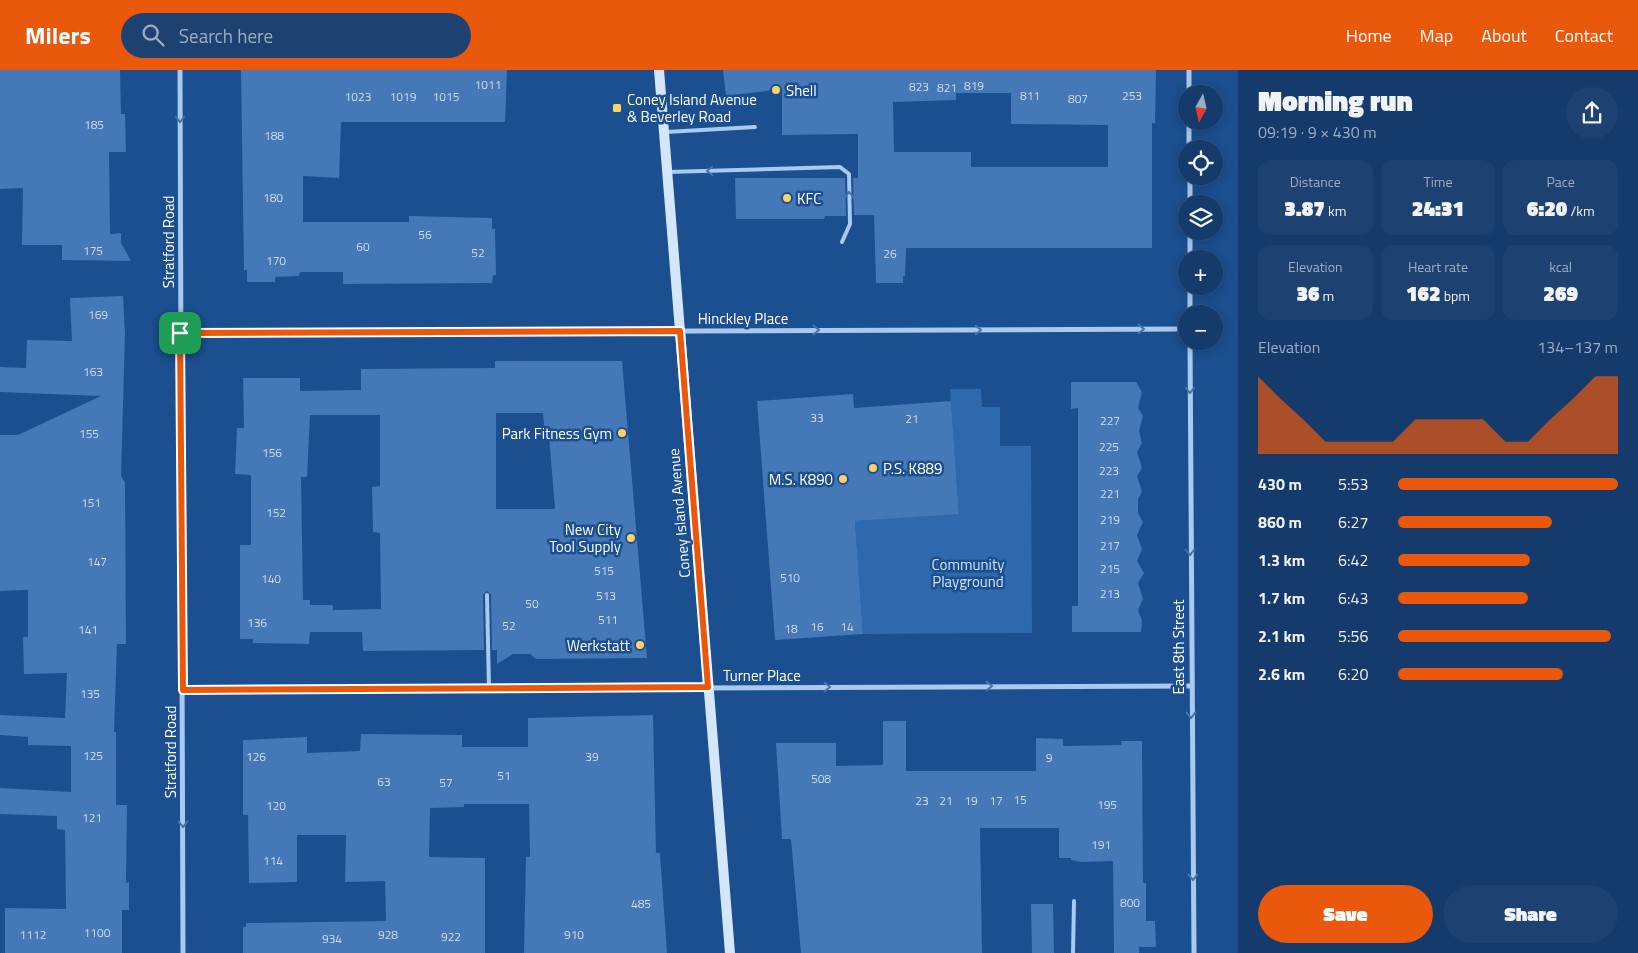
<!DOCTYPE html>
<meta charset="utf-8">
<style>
body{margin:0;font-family:"Titillium Web",sans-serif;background:#1d4271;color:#f1f3f6;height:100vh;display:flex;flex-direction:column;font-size:19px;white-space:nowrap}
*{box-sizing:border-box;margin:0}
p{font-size:16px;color:#9dadc1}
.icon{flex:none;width:28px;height:28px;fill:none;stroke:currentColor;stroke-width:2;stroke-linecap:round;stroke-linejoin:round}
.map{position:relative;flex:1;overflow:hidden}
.sheet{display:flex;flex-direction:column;background:#143b6b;width:400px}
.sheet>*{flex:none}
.needle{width:32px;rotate:188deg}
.controls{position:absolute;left:1178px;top:15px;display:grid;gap:10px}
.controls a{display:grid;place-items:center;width:45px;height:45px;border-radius:50%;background:#143b6b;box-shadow:0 2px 12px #0003,0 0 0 1px #33557e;font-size:25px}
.pin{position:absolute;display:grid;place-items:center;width:42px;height:42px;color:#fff;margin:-21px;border-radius:10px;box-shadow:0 2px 8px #0006}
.round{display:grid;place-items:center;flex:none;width:52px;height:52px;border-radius:26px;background:#1d4271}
.overview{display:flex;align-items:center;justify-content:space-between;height:85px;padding:0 20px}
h1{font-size:28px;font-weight:800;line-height:38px}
.stats{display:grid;grid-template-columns:repeat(3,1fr);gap:8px;height:85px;padding:5px 20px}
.stats div{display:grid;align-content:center;border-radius:12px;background:#1d4271;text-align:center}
.stats b{font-size:21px;font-weight:800}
.stats small{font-size:14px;font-weight:400}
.stats p{font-size:14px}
.chart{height:140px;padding:10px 20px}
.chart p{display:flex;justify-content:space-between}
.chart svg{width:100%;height:90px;margin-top:5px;fill:#ea580c;opacity:.7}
.primary-button{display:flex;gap:10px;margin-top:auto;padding:10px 20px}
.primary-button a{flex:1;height:58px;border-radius:30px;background:#ea580c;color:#fff;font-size:20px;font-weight:800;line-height:58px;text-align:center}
.primary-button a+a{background:#1d4271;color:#f1f3f6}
ul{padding:0 20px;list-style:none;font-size:16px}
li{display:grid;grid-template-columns:80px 60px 1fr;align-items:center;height:38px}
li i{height:12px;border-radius:6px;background:#ea580c}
header{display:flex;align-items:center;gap:30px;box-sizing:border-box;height:70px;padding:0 25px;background:#ea580c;color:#fff}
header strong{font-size:24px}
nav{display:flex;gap:28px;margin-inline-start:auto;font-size:18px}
.search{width:350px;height:45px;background:#1d4271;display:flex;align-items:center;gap:12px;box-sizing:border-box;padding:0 18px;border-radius:28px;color:#9dadc1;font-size:19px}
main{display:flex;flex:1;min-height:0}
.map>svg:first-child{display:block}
</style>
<header>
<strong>Milers</strong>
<div class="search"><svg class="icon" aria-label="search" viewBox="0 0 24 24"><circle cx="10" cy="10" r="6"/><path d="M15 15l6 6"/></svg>Search here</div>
<nav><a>Home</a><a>Map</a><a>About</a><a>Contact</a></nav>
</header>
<main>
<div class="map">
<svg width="1238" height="883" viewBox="0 0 1238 883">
<rect width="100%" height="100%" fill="#1b4f8f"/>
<polygon fill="#2e69ad" points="950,319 981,319 982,337 1000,337 1000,376 1031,376 1032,563 863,564 855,451 959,443"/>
<g fill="#4478b7" fill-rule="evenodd">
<polygon points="0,0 120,0 121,44 125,44 126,82 109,82 110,164 121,163 121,173 131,191 62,190 62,175 22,175 23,118 0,119"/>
<polygon points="241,0 507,0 505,52 341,52 339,108 303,106 303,152 409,152 409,146 492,148 492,159 495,159 496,205 493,205 492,213 343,214 343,202 300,202 299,206 275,207 275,212 247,212 247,200 244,200"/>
<path d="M 723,0 L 1156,0 L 1155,53 L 1152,53 L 1152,178 L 906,178 L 905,206 L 903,206 L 903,213 L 876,213 L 874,145 L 854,145 L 853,108 L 858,108 L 858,64 L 782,65 L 782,19 L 726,26 ZM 956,23 L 1011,23 L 1011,54 L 1108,55 L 1108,97 L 971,97 L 971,82 L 894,82 L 893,32 L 956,30 Z"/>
<polygon points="735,108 845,108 846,146 825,146 824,149 736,149"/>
<polygon points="123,226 125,264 121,406 125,413 126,574 117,574 114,662 116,662 116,735 127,735 126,813 129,812 129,840 122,840 122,883 5,883 5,838 66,839 65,760 57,759 57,746 0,744 0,718 71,722 71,676 28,675 28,667 0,665 0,645 65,648 67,603 24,604 23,567 28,567 28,520 0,521 0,365 18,365 101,326 0,322 0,297 26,298 27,270 72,271 70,228"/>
<path d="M 495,291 L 622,291 L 647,588 L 536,589 L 530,584 L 513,584 L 497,594 L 497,580 L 492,580 L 491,525 L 487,521 L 483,525 L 484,580 L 363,581 L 362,562 L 310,562 L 309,574 L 253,573 L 253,569 L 240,569 L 240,475 L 251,475 L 251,405 L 235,404 L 237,358 L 244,358 L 243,308 L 300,308 L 300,321 L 361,320 L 361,299 L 495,298 ZM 496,343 L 543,343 L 545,366 L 549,366 L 555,439 L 496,439 ZM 310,345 L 380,345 L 380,416 L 372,417 L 373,462 L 380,463 L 381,539 L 333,540 L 333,535 L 310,535 L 310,530 L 303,530 L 301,407 L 307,407 Z"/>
<polygon points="1071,312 1136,312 1142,322 1138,338 1143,346 1139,361 1142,373 1137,382 1142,398 1137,406 1142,422 1138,429 1138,443 1143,452 1137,465 1142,479 1137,491 1144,503 1138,513 1143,529 1138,540 1142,551 1141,562 1072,562 1072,536 1078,536 1078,338 1071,339"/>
<polygon points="853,324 854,338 951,331 959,444 855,451 863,564 775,570 757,331"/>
<polygon points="653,645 656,783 660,783 667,883 524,883 526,787 530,787 529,734 464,734 464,737 430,738 429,787 485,788 485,883 243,883 243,857 246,857 246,853 386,851 385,811 345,812 346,765 297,765 297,812 249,813 248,745 243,745 243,670 307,667 307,683 360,681 361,664 462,665 462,677 528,677 528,648"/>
<polygon points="883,651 906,651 906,701 1036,701 1036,668 1063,669 1063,676 1122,675 1121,671 1142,671 1143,813 1146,813 1146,851 1155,851 1156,877 1139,877 1139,883 1114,883 1113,791 1082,792 1071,790 1071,788 1059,788 1059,758 980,758 982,883 801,883 791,769 782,769 776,673 836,673 836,696 883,695"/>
<polygon points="1031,834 1053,834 1054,883 1032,883"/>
</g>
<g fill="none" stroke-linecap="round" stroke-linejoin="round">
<g stroke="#a9c9ee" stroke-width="4">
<polyline points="666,62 755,57"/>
<polyline points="668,102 840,97 849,104 850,154 842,172"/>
<polyline points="487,525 489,619"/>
<polyline points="1073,883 1074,831"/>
</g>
<g stroke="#a9c9ee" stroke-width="5">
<polyline points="180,0 183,883"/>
<polyline points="1189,0 1189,24"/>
<polyline points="1189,51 1189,79"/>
<polyline points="1190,106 1190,134"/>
<polyline points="1190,161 1190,189"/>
<polyline points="1190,216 1190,244"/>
<polyline points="180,263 1186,259"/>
<polyline points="1190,271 1194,883"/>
<polyline points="183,620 1191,616"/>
</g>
<polyline stroke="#d6e6fa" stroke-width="10" points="659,0 730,883"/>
</g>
<defs><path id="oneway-chevron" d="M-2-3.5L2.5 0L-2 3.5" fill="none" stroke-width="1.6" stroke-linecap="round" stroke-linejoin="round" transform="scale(1.25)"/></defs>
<g stroke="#4674ac">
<use href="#oneway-chevron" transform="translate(180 49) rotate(90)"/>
<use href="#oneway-chevron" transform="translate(710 101) rotate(179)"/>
<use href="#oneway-chevron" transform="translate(849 125) rotate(-91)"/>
<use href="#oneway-chevron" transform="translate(1141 259)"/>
<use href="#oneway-chevron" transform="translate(816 260)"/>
<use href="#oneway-chevron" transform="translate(978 260)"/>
<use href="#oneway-chevron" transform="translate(1190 320) rotate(90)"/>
<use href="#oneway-chevron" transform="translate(1190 482) rotate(90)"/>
<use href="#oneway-chevron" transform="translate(989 616)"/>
<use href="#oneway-chevron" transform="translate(827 617)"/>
<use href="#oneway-chevron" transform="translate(1191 645) rotate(89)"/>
<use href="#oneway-chevron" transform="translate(183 754) rotate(90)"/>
<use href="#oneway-chevron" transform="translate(1193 807) rotate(89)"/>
</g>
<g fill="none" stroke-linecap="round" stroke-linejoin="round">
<defs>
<polygon id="route" points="680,261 708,617 183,620 180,263"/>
</defs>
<use href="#route" stroke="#fff" stroke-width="10"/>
<use href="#route" stroke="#ea580c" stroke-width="6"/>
</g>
<g fill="#ffd166" stroke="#1b4f8f" stroke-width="2">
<circle cx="776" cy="20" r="5"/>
<rect x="612" y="33" width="10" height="10" rx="2.5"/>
<circle cx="787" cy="128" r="5"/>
<circle cx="622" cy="363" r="5"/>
<circle cx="873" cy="398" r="5"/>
<circle cx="843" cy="409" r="5"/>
<circle cx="631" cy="468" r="5"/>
<circle cx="640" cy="575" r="5"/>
</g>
<g text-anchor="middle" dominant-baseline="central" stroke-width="5" stroke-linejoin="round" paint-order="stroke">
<g font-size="12" fill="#d0dded">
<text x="488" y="14">1011</text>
<text x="974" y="15">819</text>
<text x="919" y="16">823</text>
<text x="947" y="17">821</text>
<text x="1030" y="25">811</text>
<text x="1132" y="25">253</text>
<text x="358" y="26">1023</text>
<text x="403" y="26">1019</text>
<text x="446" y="26">1015</text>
<text x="1078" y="28">807</text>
<text x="94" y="54">185</text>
<text x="274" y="65">188</text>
<text x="273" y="127">180</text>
<text x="425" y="164">56</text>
<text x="363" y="176">60</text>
<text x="93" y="180">175</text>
<text x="478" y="182">52</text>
<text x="890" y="183">26</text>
<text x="276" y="190">170</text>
<text x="98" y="244">169</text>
<text x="93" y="301">163</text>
<text x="817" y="347">33</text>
<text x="912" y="348">21</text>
<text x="1110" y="350">227</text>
<text x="89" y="363">155</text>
<text x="1109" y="376">225</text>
<text x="272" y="382">156</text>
<text x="1109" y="400">223</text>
<text x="1110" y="423">221</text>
<text x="91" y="432">151</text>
<text x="276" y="442">152</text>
<text x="1110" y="449">219</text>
<text x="1110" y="475">217</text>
<text x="97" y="491">147</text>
<text x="1110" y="498">215</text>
<text x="604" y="500">515</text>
<text x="790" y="507">510</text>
<text x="271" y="508">140</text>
<text x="1110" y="523">213</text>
<text x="606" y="525">513</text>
<text x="532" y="533">50</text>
<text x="608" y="549">511</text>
<text x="257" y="552">136</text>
<text x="509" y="555">52</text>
<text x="817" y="556">16</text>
<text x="847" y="556">14</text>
<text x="791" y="558">18</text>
<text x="88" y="559">141</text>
<text x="90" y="623">135</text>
<text x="93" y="685">125</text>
<text x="256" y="686">126</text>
<text x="592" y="686">39</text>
<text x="1049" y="687">9</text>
<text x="504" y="705">51</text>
<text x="821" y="708">508</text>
<text x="384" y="711">63</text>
<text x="446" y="712">57</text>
<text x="1020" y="729">15</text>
<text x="922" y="730">23</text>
<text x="946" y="730">21</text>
<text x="971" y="730">19</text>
<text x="996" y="730">17</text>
<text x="1107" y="734">195</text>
<text x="276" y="735">120</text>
<text x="92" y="747">121</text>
<text x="1101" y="774">191</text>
<text x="273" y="790">114</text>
<text x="1130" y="832">800</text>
<text x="641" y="833">485</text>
<text x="97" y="862">1100</text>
<text x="33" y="864">1112</text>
<text x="388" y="864">928</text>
<text x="574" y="864">910</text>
<text x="451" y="866">922</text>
<text x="332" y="868">934</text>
</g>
<g font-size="15" fill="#fff" stroke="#1b4f8f" text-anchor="start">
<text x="786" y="20">Shell</text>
<text x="627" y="29">Coney Island Avenue<tspan x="627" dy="17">&amp; Beverley Road</tspan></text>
<text x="797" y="128">KFC</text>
<text x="612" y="363" text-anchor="end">Park Fitness Gym</text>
<text x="883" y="398">P.S. K889</text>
<text x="833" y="409" text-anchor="end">M.S. K890</text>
<text x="621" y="459" text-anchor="end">New City<tspan x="621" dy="17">Tool Supply</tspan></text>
<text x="630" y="575" text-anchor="end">Werkstatt</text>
</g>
<g font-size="15" fill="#fff" stroke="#1b4f8f">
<text transform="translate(168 172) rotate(-90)">Stratford Road</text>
<text x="743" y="248">Hinckley Place</text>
<text transform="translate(679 443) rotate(-95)">Coney Island Avenue</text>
<text transform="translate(1178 577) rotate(-90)">East 8th Street</text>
<text x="762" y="605">Turner Place</text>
<text transform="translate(170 682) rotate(-90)">Stratford Road</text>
</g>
<g font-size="15" fill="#cfe3fa" stroke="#1b4f8f">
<text x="968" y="494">Community<tspan x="968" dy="17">Playground</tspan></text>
</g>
</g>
</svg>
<div class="controls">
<a><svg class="needle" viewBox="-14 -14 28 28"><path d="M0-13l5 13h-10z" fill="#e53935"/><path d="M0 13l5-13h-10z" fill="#9dadc1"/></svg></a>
<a><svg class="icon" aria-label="locate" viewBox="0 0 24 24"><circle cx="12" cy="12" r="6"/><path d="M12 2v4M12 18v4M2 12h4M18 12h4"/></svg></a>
<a><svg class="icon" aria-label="layers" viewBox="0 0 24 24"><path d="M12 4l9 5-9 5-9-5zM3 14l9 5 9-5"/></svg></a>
<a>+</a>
<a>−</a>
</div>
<div class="pin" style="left:180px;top:263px;background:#1e9e55"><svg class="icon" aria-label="arrive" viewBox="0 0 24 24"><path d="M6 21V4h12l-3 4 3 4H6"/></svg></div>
</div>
<section class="sheet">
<div class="overview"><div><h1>Morning run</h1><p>09:19 · 9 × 430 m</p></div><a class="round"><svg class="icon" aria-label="share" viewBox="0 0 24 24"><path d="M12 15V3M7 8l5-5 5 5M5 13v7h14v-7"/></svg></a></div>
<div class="stats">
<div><p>Distance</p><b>3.87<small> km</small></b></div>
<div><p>Time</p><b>24:31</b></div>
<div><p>Pace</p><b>6:20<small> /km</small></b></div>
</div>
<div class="stats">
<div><p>Elevation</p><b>36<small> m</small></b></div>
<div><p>Heart rate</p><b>162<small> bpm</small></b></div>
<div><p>kcal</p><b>269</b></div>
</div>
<div class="chart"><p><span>Elevation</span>134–137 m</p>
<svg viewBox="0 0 160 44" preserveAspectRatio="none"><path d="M0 44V6L10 17L20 27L30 38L40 38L50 38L60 38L70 27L80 27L90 27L100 27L110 38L120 38L130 27L140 17L150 6L160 6V44z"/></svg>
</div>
<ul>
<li><b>430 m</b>5:53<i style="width:100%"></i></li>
<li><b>860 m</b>6:27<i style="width:70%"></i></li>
<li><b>1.3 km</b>6:42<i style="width:60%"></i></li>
<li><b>1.7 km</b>6:43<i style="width:59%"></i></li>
<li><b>2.1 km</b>5:56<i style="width:97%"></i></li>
<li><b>2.6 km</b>6:20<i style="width:75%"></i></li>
</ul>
<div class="primary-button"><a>Save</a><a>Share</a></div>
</section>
</main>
